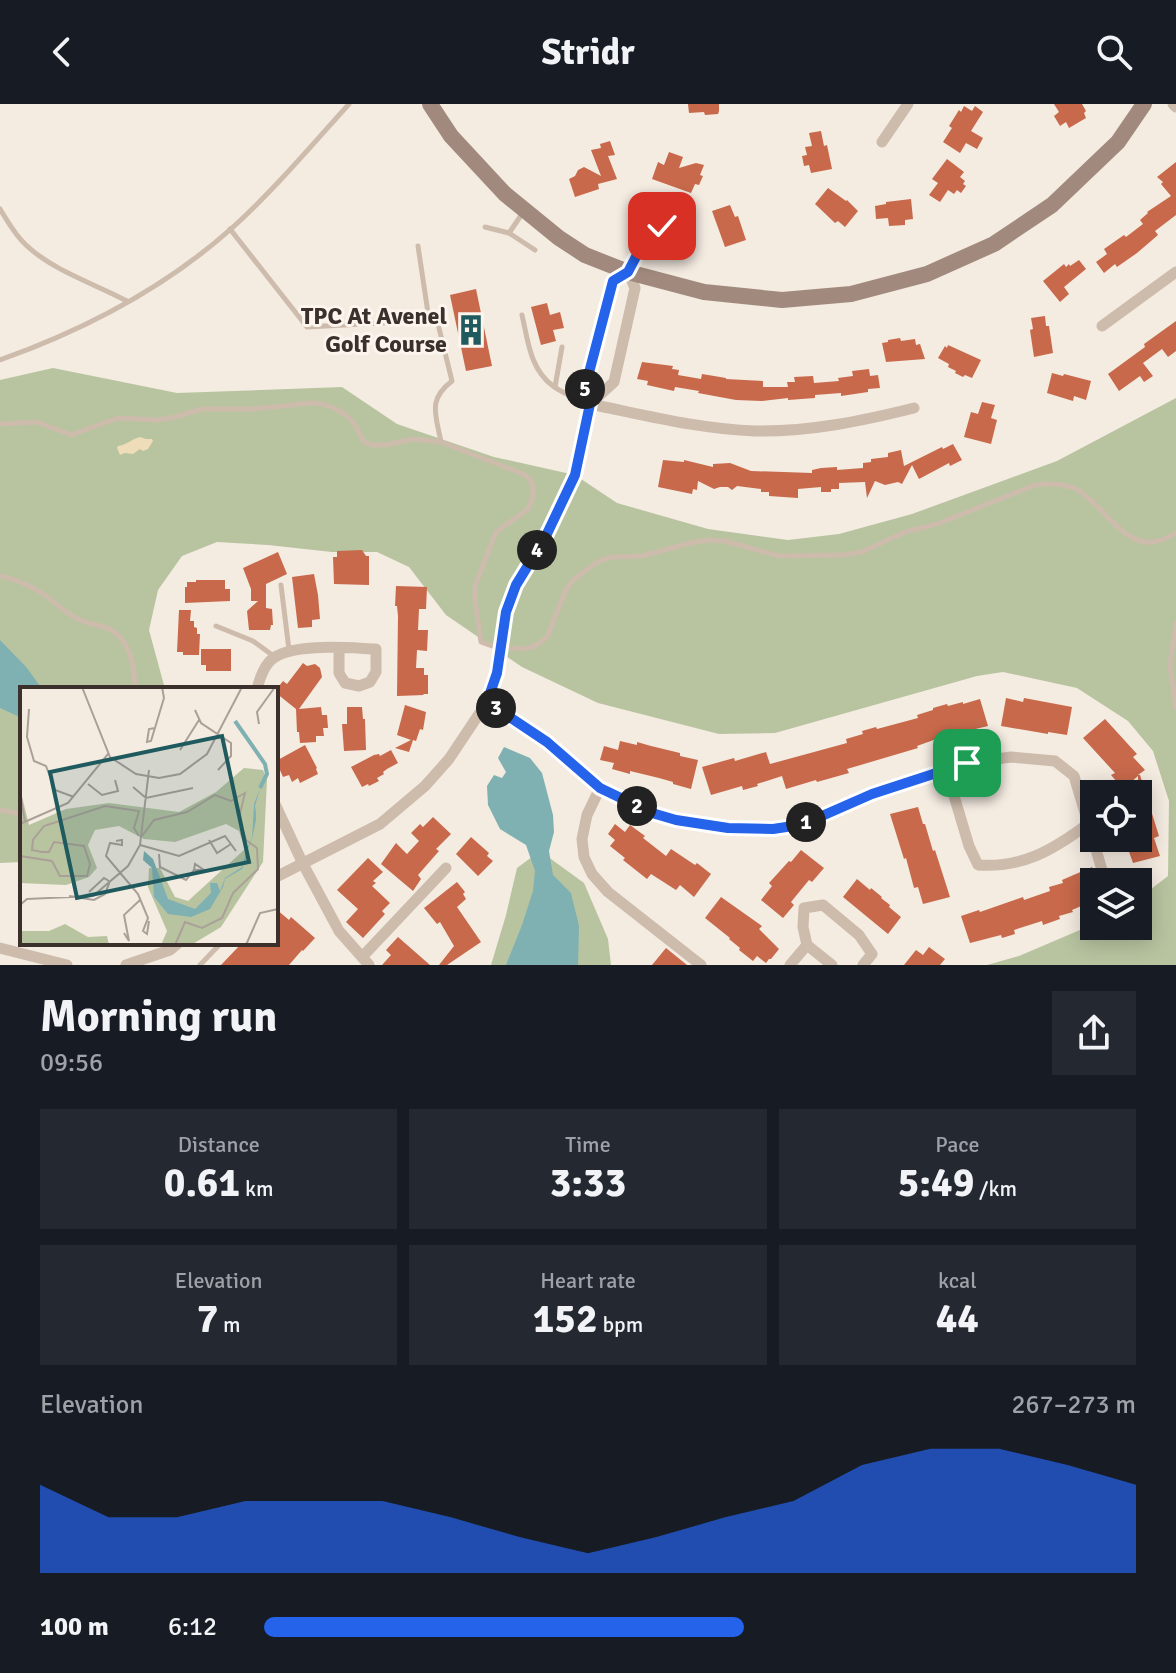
<!DOCTYPE html>
<meta charset="utf-8">
<style>
body{margin:0;font-family:Signika,sans-serif;background:#242831;color:#f1f3f6;height:100vh;display:flex;flex-direction:column;font-size:30px;white-space:nowrap}
*{box-sizing:border-box;margin:0}
p{font-size:26px;color:#9ea1a6}
.icon{flex:none;width:44px;height:44px;fill:none;stroke:currentColor;stroke-width:2;stroke-linecap:round;stroke-linejoin:round}
.map{position:relative;height:861px;overflow:hidden}
.sheet{display:flex;flex-direction:column;background:#171b24;flex:1}
.sheet>*{flex:none}
.tools{position:absolute;left:1080px;top:676px;display:grid;gap:16px}
.tools a{display:grid;place-items:center;width:72px;height:72px;border-radius:0px;background:#171b24;box-shadow:0 4px 20px #0003;font-size:40px}
.pin{position:absolute;display:grid;place-items:center;width:68px;height:68px;color:#fff;margin:-34px;border-radius:16px;box-shadow:0 4px 12px #0006}
.km{position:absolute;width:40px;height:40px;margin:-20px;border-radius:50%;background:#222;color:#fff;font-size:22px;line-height:40px;text-align:center}
.round{display:grid;place-items:center;flex:none;width:84px;height:84px;border-radius:0px;background:#242831}
.summary{display:flex;align-items:center;justify-content:space-between;height:136px;padding:0 40px}
h1{font-size:44px;font-weight:800;line-height:60px}
.figures{display:grid;grid-template-columns:repeat(3,1fr);gap:12px;height:136px;padding:8px 40px}
.figures div{display:grid;align-content:center;border-radius:0px;background:#242831;text-align:center}
.figures b{font-size:40px;font-weight:800}
.figures small{font-size:22px;font-weight:400}
.figures p{font-size:22px}
.chart{height:224px;padding:16px 40px}
.chart p{display:flex;justify-content:space-between}
.chart svg{width:100%;height:144px;margin-top:8px;fill:#2563eb;opacity:.7}
ul{padding:0 40px;list-style:none;font-size:26px}
li{display:grid;grid-template-columns:128px 96px 1fr;align-items:center;height:60px}
li i{height:20px;border-radius:10px;background:#2563eb}
header{display:flex;justify-content:space-between;align-items:center;height:104px;padding:0 40px;background:#171b24;font-size:36px;font-weight:800}
.map>svg:first-child{display:block}
</style>
<header><svg class="icon" aria-label="back" viewBox="0 0 24 24"><path d="M15 5l-7 7 7 7"/></svg>Stridr<svg class="icon" aria-label="search" viewBox="0 0 24 24"><circle cx="10" cy="10" r="6"/><path d="M15 15l6 6"/></svg></header>
<div class="map">
<svg width="1176" height="861" viewBox="0 0 1176 861">
<rect width="100%" height="100%" fill="#f4ebe1"/>
<g fill="#b8c4a0">
<polygon points="53,264 177,289 342,283 397,320 494,353 575,371 617,399 708,425 788,436 839,430 912,410 1057,357 1176,294 1176,861 987,861 1019,852 1094,820 1094,822 1138,822 1138,795 1168,772 1169,697 1153,647 1128,617 1077,584 1003,568 977,572 775,629 719,630 598,599 522,563 446,511 409,463 377,448 332,448 268,441 217,438 182,452 158,486 149,526 165,585 22,585 22,758 0,759 0,276"/>
<polygon points="540,747 584,779 608,835 611,861 491,861 506,811 517,764"/>
</g>
<path fill="#efdcb8" d="M 140,333 L 146,335 L 152,335 L 153,337 L 148,345 L 143,347 L 140,345 L 133,350 L 125,349 L 120,351 L 117,344 L 118,342 C 126,341 132,335 140,333 Z"/>
<g fill="#7fb0b2">
<polygon points="0,536 27,564 42,585 22,585 22,614 0,604"/>
<polygon points="504,643 530,654 542,669 553,711 554,728 549,747 553,771 571,789 579,822 578,861 506,861 522,821 533,787 535,767 526,741 500,725 488,701 487,682 494,671 502,674 506,668 498,654"/>
</g>
<g fill="#c8694b">
<polygon points="688,0 719,0 719,7 718,10 705,11 704,8 689,9"/>
<polygon points="1054,0 1082,0 1086,7 1084,9 1086,14 1069,24 1066,18 1060,22 1054,12 1059,8"/>
<polygon points="964,2 972,7 975,2 983,8 971,27 983,34 977,45 966,39 960,49 943,38 952,24 949,22 959,6 961,8"/>
<polygon points="821,27 824,42 827,41 832,65 811,69 809,61 804,62 802,52 807,51 805,43 812,42 809,29"/>
<polygon points="610,37 615,51 608,52 617,75 598,80 599,85 575,93 569,75 575,72 578,66 584,63 601,72 591,46 601,44 600,40"/>
<polygon points="669,48 683,53 679,64 696,59 704,61 700,71 703,72 699,81 695,80 691,89 652,75 658,58 664,61"/>
<polygon points="947,55 964,68 960,73 965,77 963,80 966,82 961,89 957,86 954,90 948,86 940,98 929,91 938,79 932,75"/>
<polygon points="1176,58 1176,111 1155,127 1158,131 1137,149 1117,163 1115,160 1104,169 1096,158 1107,150 1104,145 1124,131 1126,133 1143,120 1140,116 1148,109 1147,108 1171,92 1161,80 1163,78 1157,73"/>
<polygon points="828,84 846,97 847,96 858,107 845,123 838,117 835,119 815,100"/>
<polygon points="911,95 913,115 905,116 905,121 889,122 888,114 876,115 875,102 886,100 886,98"/>
<polygon points="730,101 735,113 738,112 746,136 725,143 712,107"/>
<polygon points="1079,156 1086,165 1064,183 1069,190 1060,198 1043,177 1064,160 1066,163 1069,160 1070,162"/>
<polygon points="476,185 492,262 466,267 450,191"/>
<polygon points="547,199 550,211 560,208 564,224 553,226 556,237 541,241 531,203"/>
<polygon points="1045,212 1046,222 1049,222 1053,249 1034,253 1030,226 1033,225 1031,214"/>
<polygon points="1176,217 1176,247 1168,253 1162,245 1143,259 1153,272 1144,278 1140,272 1119,287 1108,270 1145,243 1144,240"/>
<polygon points="900,234 901,237 915,235 916,241 920,240 925,255 886,258 882,239 888,238 888,236"/>
<polygon points="948,241 981,256 972,274 965,271 963,273 955,269 956,267 948,263 949,260 938,254 945,242 947,244"/>
<polygon points="642,258 673,262 672,265 679,266 678,271 701,275 702,270 726,274 726,275 763,277 763,283 788,283 787,278 795,278 794,273 813,272 814,279 839,277 838,274 853,272 852,267 869,265 870,272 878,271 880,284 868,285 868,288 841,292 841,289 815,291 815,294 788,296 788,294 762,297 736,296 698,289 699,287 675,283 674,287 647,281 648,277 637,275"/>
<polygon points="1052,269 1063,272 1064,270 1091,277 1086,296 1074,292 1073,297 1047,289"/>
<polygon points="982,298 995,301 991,314 997,316 991,340 964,333 971,308 978,310"/>
<polygon points="953,340 962,356 950,362 949,359 919,375 912,361 902,380 898,378 885,381 875,377 867,394 865,378 839,379 839,385 831,385 831,388 821,388 821,383 798,385 798,394 769,392 769,388 761,388 761,385 737,382 732,386 728,383 720,383 714,385 698,377 697,386 693,385 692,390 658,383 663,356 684,358 684,356 713,363 713,360 730,359 751,367 812,369 812,366 821,364 837,363 837,366 863,364 863,359 871,358 871,355 888,353 888,349 901,346 904,362 942,343 943,345"/>
<polygon points="362,446 366,452 369,452 369,481 334,480 333,453 337,453 337,447"/>
<polygon points="278,448 287,470 266,480 266,504 272,505 273,521 271,521 270,526 249,526 247,507 258,497 251,497 251,485 243,464"/>
<polygon points="314,470 318,491 320,515 312,516 312,523 298,524 292,473"/>
<polygon points="196,476 225,476 225,485 230,485 230,497 185,499 185,483 187,483 187,478 196,478"/>
<polygon points="396,482 427,483 426,505 419,505 418,526 428,526 427,547 417,546 416,564 424,564 424,571 428,571 428,590 423,590 424,591 397,592 398,512 397,502 395,502"/>
<polygon points="179,506 191,506 190,517 194,517 194,523 197,524 197,530 200,530 199,551 183,551 183,548 177,548"/>
<polygon points="201,545 231,545 231,567 206,567 206,561 201,561"/>
<polygon points="303,559 307,562 315,560 320,564 322,573 299,605 321,603 322,611 327,611 328,624 323,624 324,632 316,632 316,638 300,639 299,628 297,628 296,605 276,589 276,586 283,577 287,580"/>
<polygon points="1006,594 1023,598 1024,594 1072,603 1067,631 1048,628 1048,630 1001,622"/>
<polygon points="980,595 988,622 942,633 917,642 918,644 847,665 849,669 817,678 816,676 786,685 782,672 757,680 758,682 743,686 742,682 711,691 702,663 734,654 735,657 766,648 770,660 847,639 846,635 863,630 862,627 876,623 877,625 918,614 917,611 933,606 933,604 947,600 948,602 963,598 963,600"/>
<polygon points="405,601 426,608 423,626 420,625 416,637 413,636 409,648 395,644 411,636 397,631"/>
<polygon points="347,603 362,603 363,615 365,615 366,646 344,647 342,620 347,620"/>
<polygon points="1105,615 1137,650 1133,653 1145,666 1138,671 1140,671 1159,732 1154,734 1160,752 1133,759 1127,742 1130,741 1128,734 1138,734 1138,672 1123,685 1111,671 1115,669 1083,634"/>
<polygon points="620,637 637,641 637,638 651,642 680,649 680,652 698,656 691,685 673,680 673,678 659,674 630,667 630,670 612,665 614,659 600,656 604,642 618,646"/>
<polygon points="305,641 317,664 316,665 318,670 300,679 298,674 292,678 289,671 283,673 276,657"/>
<polygon points="391,646 398,659 387,665 383,668 384,670 377,674 379,677 369,682 368,680 362,683 351,663 374,651 379,650 380,652"/>
<polygon points="918,703 923,720 925,720 933,747 935,746 950,793 923,800 918,783 914,784 906,754 904,755 890,710"/>
<polygon points="433,713 451,730 436,745 439,747 418,771 421,775 413,787 381,760 396,739 407,750 419,737 411,729 420,720 423,723"/>
<polygon points="615,720 625,728 630,721 645,732 643,734 666,752 671,745 695,761 697,759 711,770 694,793 680,781 676,786 651,770 647,775 623,756 625,754 610,742 615,736 608,730"/>
<polygon points="471,733 489,749 487,752 493,757 478,772 456,750"/>
<polygon points="801,746 824,764 812,778 809,776 791,798 794,801 783,814 761,796 772,782 769,779 789,757 791,758"/>
<polygon points="368,754 383,768 373,777 376,779 372,782 390,799 382,807 385,810 363,834 346,818 358,805 337,786"/>
<polygon points="1092,763 1097,778 1094,778 1094,791 1084,794 1086,800 1072,806 1073,808 1059,812 1060,815 1043,821 1042,817 1014,826 1015,830 1002,834 1001,831 970,839 961,812 979,806 980,808 1023,793 1024,796 1050,787 1049,783 1063,779 1062,776"/>
<polygon points="857,775 870,786 871,784 882,793 881,794 890,801 889,803 901,813 888,830 843,793"/>
<polygon points="457,778 465,788 463,790 466,795 457,803 481,838 447,861 439,861 454,842 440,818 437,820 424,804"/>
<polygon points="721,793 762,822 759,825 779,845 771,855 769,855 766,859 757,852 753,857 739,846 740,844 729,835 730,834 705,814"/>
<polygon points="276,805 289,816 291,813 315,834 303,847 302,846 289,861 221,861 242,839 276,839"/>
<polygon points="398,833 430,861 382,861 391,851 386,846"/>
<polygon points="929,843 945,855 940,861 904,861 916,846 923,851"/>
<polygon points="666,844 687,861 652,861"/>
</g>
<g fill="none" stroke-linecap="round" stroke-linejoin="round">
<g stroke="#cdbbac" stroke-width="5">
<circle cx="654" cy="113" r="12"/>
<path d="M 0,105 C 8,118 15,131 26,141 C 52,166 95,180 127,197"/>
<polyline points="485,123 509,129 535,146"/>
<polyline points="230,125 307,223 419,217 428,209 418,142"/>
<polyline points="509,129 522,110"/>
<polyline points="630,164 651,124"/>
<path d="M 428,209 L 438,220 L 452,277 C 427,296 436,311 441,338"/>
<path d="M 522,211 C 528,237 530,265 553,282 C 563,290 577,294 589,299"/>
<path d="M 0,256 C 84,226 165,184 232,124 C 274,86 311,42 349,0"/>
<polyline points="555,283 562,243"/>
<polyline points="0,320 37,318 71,331 118,314 156,316 171,314 202,305 254,305 310,299 322,300 334,304 346,311 354,319 364,338 372,341 385,341 414,335 441,338 523,370 530,375 533,383 533,393 528,405 496,428 475,482 475,496 481,538 492,542"/>
<path d="M 0,472 C 16,475 31,482 45,491 C 57,499 67,511 80,516 C 94,522 110,521 120,533 C 132,547 135,567 135,585"/>
<polyline points="281,481 289,546"/>
<polyline points="1176,519 1170,561 1176,604"/>
<polyline points="216,522 253,537 275,553"/>
<path d="M 511,544 L 523,545 L 535,542 L 547,533 L 565,488 L 573,476 L 599,457 L 612,453 L 642,452 L 694,438 L 710,436 L 725,437 L 779,452 L 844,451 L 862,448 L 905,428 L 937,420 L 1035,381 C 1050,379 1065,379 1078,386 C 1101,399 1123,442 1153,438 C 1161,437 1169,433 1176,429"/>
<polyline points="0,706 22,710"/>
<polyline points="200,861 221,839"/>
</g>
<g stroke="#cdbbac" stroke-width="11">
<polyline points="1173,0 1176,3"/>
<polyline points="882,38 908,0"/>
<polyline points="1102,222 1176,168"/>
<path d="M 590,300 C 645,311 699,325 755,327 C 809,328 862,317 914,304"/>
<path d="M 257,585 C 260,573 265,559 275,553 C 297,539 349,544 376,545 L 376,568 L 370,578 L 359,582 L 345,579 L 339,569 L 339,544"/>
<polyline points="487,598 547,638 600,684 652,709 676,716 728,724 773,725 793,722 815,715 872,690 967,659 1011,653 1055,657 1074,672 1105,776"/>
<path d="M 946,665 L 969,742 L 978,761 C 1023,764 1053,746 1088,720"/>
<polyline points="600,684 587,711 582,735 584,753 592,770 608,788 701,861"/>
<polyline points="276,702 303,760 339,827 369,861"/>
<polyline points="276,773 380,720 425,682 449,655 487,598 497,569 506,508 516,481 545,434 575,371 590,300 585,284 613,177 628,168 635,184 614,278 590,300"/>
<polyline points="0,844 67,861"/>
<polyline points="363,852 446,764"/>
<polyline points="126,861 170,846 178,839"/>
<polyline points="790,861 807,841"/>
<polyline points="832,861 807,841 803,823 804,804 823,801 859,831 872,850 863,861"/>
</g>
<polyline stroke="#a18a7d" stroke-width="16" points="430,0 451,32 505,90 559,134 585,151 628,168 704,188 782,196 851,190 927,170 994,140 1052,101 1118,38 1144,0"/>
</g>
<g fill="none" stroke-linecap="round" stroke-linejoin="round">
<defs>
<polyline id="route" points="662,122 651,124 628,168 613,177 585,284 590,300 575,371 545,434 516,481 506,508 497,569 487,598 547,638 600,684 652,709 676,716 728,724 773,725 793,722 815,715 872,690 967,659"/>
</defs>
<use href="#route" stroke="#fff" stroke-width="16"/>
<use href="#route" stroke="#2563eb" stroke-width="10"/>
</g>
<defs>
<symbol id="building-bare" viewBox="-9 -9 18 18"><path d="M-4-6H4V6H1V3H-1V6H-4ZM-2.5-4.3h1.7v1.8h-1.7ZM.8-4.3h1.7v1.8H.8ZM-2.5-1h1.7V.8h-1.7ZM.8-1h1.7V.8H.8Z" fill="#1f5a5e" stroke="#fbf5ee" stroke-width="2.5" paint-order="stroke"/></symbol>
</defs>
<g fill-rule="evenodd">
<use href="#building-bare" x="449" y="204" width="44" height="44"/>
</g>
<g text-anchor="middle" dominant-baseline="central" stroke-width="6" stroke-linejoin="round" paint-order="stroke">
<g font-size="24" font-weight="bold" fill="#3b302b" stroke="#fbf5ee" text-anchor="end">
<text x="447" y="212">TPC At Avenel<tspan x="447" dy="28">Golf Course</tspan></text>
</g>
</g>
<g transform="translate(20 583)">
<rect width="258" height="258" fill="#f4ebe1"/>
<path d="M 224,81 L 243,83 L 247,93 L 243,175 L 201,240 L 171,258 L 141,258 L 147,244 L 128,200 L 129,181 L 140,181 L 155,210 L 168,214 L 225,162 L 219,144 L 206,137 L 155,155 L 124,152 L 99,139 L 75,143 L 68,158 L 77,181 L 69,190 L 46,198 L 0,196 L 0,101 L 9,138 L 46,122 L 89,116 L 159,125 L 196,105 ZM 45,237 L 68,250 L 87,249 L 89,258 L 0,258 L 0,244 L 29,244 Z" fill="#b8c4a0"/>
<path d="M 240,101 L 235,119 L 236,126 L 236,133 L 232,152 L 228,162 L 226,172 L 222,182 L 205,192 L 203,200 L 190,222 L 171,230 L 148,227 L 134,210 L 132,181 L 123,173 L 124,164 L 133,172 L 148,212 L 175,222 L 191,206 L 190,196 L 197,196 L 200,204 L 205,191 L 222,180 L 227,162 L 232,151 L 234,117 Z" fill="#7fb0b2"/>
<path fill="none" stroke="#7fb0b2" stroke-width="4" d="M 215,34 L 245,77 L 247,87 L 240,101"/>
<path fill="none" stroke="#aaa098" stroke-width="2" d="M 62,0 L 90,70 L 116,87 L 139,91 L 160,87 L 187,67 L 222,0M 9,22 L 7,50 L 14,74 L 26,79 L 35,103 L 54,110M 175,23 L 181,36 L 211,56 L 211,69 L 198,83M 239,37 L 237,25 L 255,0M 135,41 L 129,42 L 127,55 L 131,54 L 144,11 L 142,0M 160,63 L 179,33M 68,97 L 82,108 L 98,104 L 95,93M 113,100 L 126,111 L 173,101M 0,105 L 5,135M 0,137 L 48,116 L 88,67M 122,149 L 134,133 L 167,125 L 195,108 L 211,114 L 225,106 L 219,131 L 226,153 L 237,161 L 238,182 L 213,206 L 202,231 L 182,241 L 165,235 L 155,258M 189,153 L 197,166 L 211,157M 96,154 L 102,153 L 102,158 L 90,156 L 86,169 L 118,207 L 128,231 L 123,244 L 127,247 L 129,234M 120,158 L 159,169 L 205,149 L 216,164M 139,167 L 140,180 L 166,193 L 174,183 L 184,183 L 175,177 L 174,183M 0,169 L 32,174 L 40,189 L 67,189 L 70,177 L 64,159 L 34,155 L 29,165 L 22,165 L 12,163 L 13,153 L 24,139 L 85,119 L 119,124 L 114,141 L 119,149M 69,205 L 84,191 L 89,194M 49,209 L 74,213 L 85,207 L 90,194M 0,218 L 7,212 L 73,209 L 108,179 L 120,158 L 129,83M 104,246 L 109,254 L 104,228 L 120,213M 226,258 L 240,226 L 258,222"/>
<path fill="#1f5a5e" fill-opacity="0.15" stroke="#1f5a5e" stroke-width="4" d="M 202,49 L 229,175 L 57,211 L 30,85 Z"/>
<rect width="258" height="258" fill="none" stroke="#3b302b" stroke-width="4"/>
</g>
</svg>
<div class="tools">
<a><svg class="icon" aria-label="locate" viewBox="0 0 24 24"><circle cx="12" cy="12" r="6"/><path d="M12 2v4M12 18v4M2 12h4M18 12h4"/></svg></a>
<a><svg class="icon" aria-label="layers" viewBox="0 0 24 24"><path d="M12 4l9 5-9 5-9-5zM3 14l9 5 9-5"/></svg></a>
</div>
<div class="pin" style="left:967px;top:659px;background:#1e9e55"><svg class="icon" aria-label="arrive" viewBox="0 0 24 24"><path d="M6 21V4h12l-3 4 3 4H6"/></svg></div>
<div class="pin" style="left:662px;top:122px;background:#d93025"><svg class="icon" aria-label="check" viewBox="0 0 24 24"><path d="M5 12l5 5 9-10"/></svg></div>
<b class="km" style="left:806px;top:718px">1</b>
<b class="km" style="left:637px;top:702px">2</b>
<b class="km" style="left:496px;top:604px">3</b>
<b class="km" style="left:537px;top:446px">4</b>
<b class="km" style="left:585px;top:285px">5</b>
</div>
<section class="sheet">
<div class="summary"><div><h1>Morning run</h1><p>09:56</p></div><a class="round"><svg class="icon" aria-label="share" viewBox="0 0 24 24"><path d="M12 15V3M7 8l5-5 5 5M5 13v7h14v-7"/></svg></a></div>
<div class="figures">
<div><p>Distance</p><b>0.61<small> km</small></b></div>
<div><p>Time</p><b>3:33</b></div>
<div><p>Pace</p><b>5:49<small> /km</small></b></div>
</div>
<div class="figures">
<div><p>Elevation</p><b>7<small> m</small></b></div>
<div><p>Heart rate</p><b>152<small> bpm</small></b></div>
<div><p>kcal</p><b>44</b></div>
</div>
<div class="chart"><p><span>Elevation</span>267–273 m</p>
<svg viewBox="0 0 160 44" preserveAspectRatio="none"><path d="M0 44V17L10 27L20 27L30 22L40 22L50 22L60 27L70 33L80 38L90 33L100 27L110 22L120 11L130 6L140 6L150 11L160 17V44z"/></svg>
</div>
<ul>
<li><b>100 m</b>6:12<i style="width:55%"></i></li>
</ul>
</section>
